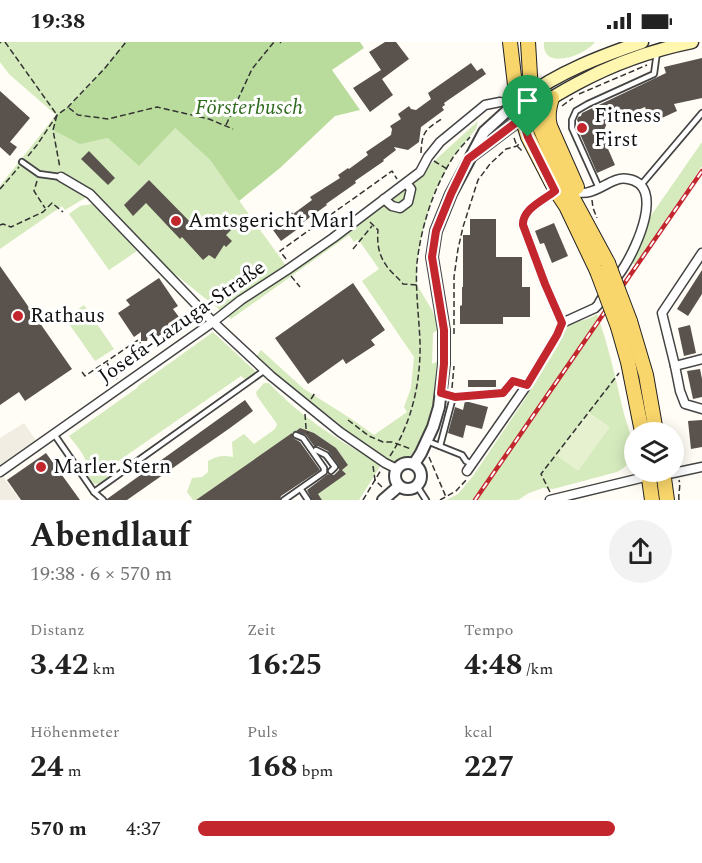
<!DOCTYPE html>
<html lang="de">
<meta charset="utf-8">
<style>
body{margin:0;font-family:Spectral,serif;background:#f2f2f2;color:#222;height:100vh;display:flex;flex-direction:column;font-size:22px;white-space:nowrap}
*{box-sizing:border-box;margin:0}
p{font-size:20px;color:#767676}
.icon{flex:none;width:33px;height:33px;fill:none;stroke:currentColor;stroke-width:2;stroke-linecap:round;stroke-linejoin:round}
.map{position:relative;height:458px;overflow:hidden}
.side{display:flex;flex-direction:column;background:#fff;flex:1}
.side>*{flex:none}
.fabs{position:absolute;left:624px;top:380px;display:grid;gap:12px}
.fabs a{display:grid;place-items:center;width:60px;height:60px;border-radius:50%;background:#fff;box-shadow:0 3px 15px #0003;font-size:30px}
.pin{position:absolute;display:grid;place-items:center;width:51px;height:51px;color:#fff;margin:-62px -26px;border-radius:50% 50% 50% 0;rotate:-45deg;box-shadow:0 0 6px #0007}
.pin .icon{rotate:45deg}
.round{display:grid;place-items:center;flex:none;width:63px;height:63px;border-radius:32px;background:#f2f2f2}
.overview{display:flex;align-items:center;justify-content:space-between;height:102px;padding:0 30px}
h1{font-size:33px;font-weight:700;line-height:45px}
.metrics{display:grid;grid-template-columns:repeat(3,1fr);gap:9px;height:102px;padding:6px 30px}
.metrics div{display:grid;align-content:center}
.metrics b{font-size:30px;font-weight:700}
.metrics small{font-size:16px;font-weight:400}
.metrics p{font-size:16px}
ul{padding:0 30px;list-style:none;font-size:20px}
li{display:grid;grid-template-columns:96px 72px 1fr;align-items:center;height:45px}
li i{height:15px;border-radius:8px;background:#c4262e}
.status{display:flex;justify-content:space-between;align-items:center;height:42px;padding:0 30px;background:#fff;direction:ltr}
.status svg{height:16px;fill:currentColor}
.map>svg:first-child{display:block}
</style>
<div class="status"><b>19:38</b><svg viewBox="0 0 49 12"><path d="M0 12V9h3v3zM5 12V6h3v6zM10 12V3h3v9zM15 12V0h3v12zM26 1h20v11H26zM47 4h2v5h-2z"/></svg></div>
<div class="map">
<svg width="702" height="458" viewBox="0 0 702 458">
<rect width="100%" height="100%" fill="#fffdf5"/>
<g fill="#d5ebbd">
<path d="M 0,0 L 126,0 C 106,25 83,55 57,73 L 82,101 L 108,96 L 175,86 L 210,118 L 289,228 L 421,131 L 478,79 L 476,87 L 453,115 L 434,151 L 422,192 L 417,220 L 417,243 L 432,268 L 440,287 L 433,291 L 432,322 L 440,318 L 434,365 L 427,385 L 417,406 L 410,415 L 398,419 L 392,419 L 344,388 L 337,380 L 297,350 L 256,315 L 261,308 L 304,347 L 353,378 L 374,393 L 407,370 L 404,365 L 411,346 L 414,315 L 362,239 L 379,227 L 358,197 L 354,200 L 349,193 L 231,277 L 146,209 L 90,153 L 65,168 L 62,164 L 0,207 L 0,144 L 56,73 L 9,32 L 0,20 Z"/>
<path d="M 544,0 L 595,0 C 586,13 541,30 544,0 Z"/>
<polygon points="702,100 702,124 635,223 632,221 642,201 650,175"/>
<polygon points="92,162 137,209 109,228 69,172 80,164"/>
<polygon points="84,263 114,307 95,319 65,276"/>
<path d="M 597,272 C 609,305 616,338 624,372 C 628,386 634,398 631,413 C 630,422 624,426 617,430 L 553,447 L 543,446 L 529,451 L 518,458 L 446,458 L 458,452 L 473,434 L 525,357 L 559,302 L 568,283 C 578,278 588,279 597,272 Z"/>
<path d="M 213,290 L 257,331 L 246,338 L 241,334 L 104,429 L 108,435 L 99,442 L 90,441 L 85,436 C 85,430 87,426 86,420 C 84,411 74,401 69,394 L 137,346 L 138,344 Z"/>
<path d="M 264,341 L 269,341 C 301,376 341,399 381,423 L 359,458 L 322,458 L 318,452 L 345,432 L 342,428 L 348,423 L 336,406 L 314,391 L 300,386 L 196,458 L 193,458 L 187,450 L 192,436 L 202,435 L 208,430 L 208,419 C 217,414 223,413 233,415 L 232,400 L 244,392 L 254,402 L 275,387 L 277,382 L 257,354 L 256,350 Z"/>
</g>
<path fill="#b9dc9c" d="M 126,0 L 360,0 L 364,6 L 332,28 L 360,68 L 335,74 L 280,126 L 239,159 L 210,118 L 175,86 L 139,124 L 108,96 L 80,102 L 53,88 L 57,73 C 83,55 105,25 126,0 Z"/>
<polygon fill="#e6f2cf" points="588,370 610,385 578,429 556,413"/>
<polygon fill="#f1ede2" points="24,381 42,407 3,435 20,458 0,458 0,396"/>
<g fill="#5a524d">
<polygon points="385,0 396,0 409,17 382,37 393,53 370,70 353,46 381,28 369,10"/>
<polygon points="702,16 702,56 674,62 677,69 651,81 645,65 607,81 602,93 615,123 597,131 577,85 578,80 577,78 578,75 581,74 582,71 666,31 664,25"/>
<polygon points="471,21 477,29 482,26 486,32 444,61 445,63 442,65 444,68 421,85 419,100 408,108 394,105 396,108 383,118 384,119 355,139 356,141 326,162 327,163 298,184 299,186 281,199 273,188 284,180 282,177 292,170 293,172 312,158 310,155 340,136 338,133 348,126 349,127 368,113 366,110 391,93 392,87 390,84 401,77 398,72 409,64 411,67 416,68 431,57 428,51"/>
<polygon points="0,49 30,76 10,100 17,105 10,114 0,105"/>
<polygon points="89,109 115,136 108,143 81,117"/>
<polygon points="149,138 198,188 213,172 231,188 226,193 232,199 226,205 224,203 215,217 209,213 203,218 182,195 180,197 146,161 133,174 124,163"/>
<polygon points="470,177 496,177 496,215 522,215 522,245 530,245 530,275 503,275 503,282 460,282 460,264 462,263 462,245 463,245 463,193 470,193"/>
<polygon points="554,181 568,214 552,221 544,201 540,202 535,189"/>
<polygon points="0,224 72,327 25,359 19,350 0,363"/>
<polygon points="702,228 702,252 688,274 677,267"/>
<polygon points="159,236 178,264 173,267 182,279 154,297 149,290 147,299 141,299 141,290 134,295 118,271 130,263 126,258"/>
<polygon points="353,241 385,288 371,298 375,303 346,322 343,317 308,342 275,296"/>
<polygon points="690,283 696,311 684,314 678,286"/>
<polygon points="700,327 702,337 702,355 693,357 687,329"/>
<rect x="468" y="338" width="28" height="7"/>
<polygon points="245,358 253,369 230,386 127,458 107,458 107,457"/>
<polygon points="465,359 488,365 482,387 466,383 463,396 448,391 455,365 463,368"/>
<polygon points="702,378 702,405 691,407 688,379"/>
<polygon points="300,386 314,391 336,406 348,423 342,428 346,432 318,452 322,458 312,458 307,448 328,432 330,433 334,433 339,428 339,424 328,409 318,404 314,404 306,393 296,389"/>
<polygon points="292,391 293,396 300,400 320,428 281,454 280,458 196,458"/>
<polygon points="46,411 80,458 21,458 7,438"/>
</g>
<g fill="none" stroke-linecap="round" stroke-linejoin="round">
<defs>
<g id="service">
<polyline points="22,120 39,132 61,135"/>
<polyline points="641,143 702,71"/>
<polyline points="599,146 572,86 572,78 576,69 588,62 654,32 657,10"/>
<polyline points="441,351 455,355 503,351 513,339 527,343"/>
<polyline points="54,392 94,450 103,458"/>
<polyline points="427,399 462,413 466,419 472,422"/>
<polyline points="440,404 453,355"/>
<polyline points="316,408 326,413 335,425 331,429"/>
<polyline points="417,444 426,458"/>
<polyline points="302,449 308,458"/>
<polyline points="94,450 265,328"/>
<polyline points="284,458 324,430 324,426 303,396 296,393"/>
</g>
<g id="minor">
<polyline points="61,135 90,152 213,280 271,334 340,390 385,421 397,427"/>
<path d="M 556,149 C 544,158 522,167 523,183 L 545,242 L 562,281 L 595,266 L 598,263 C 605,249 616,238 624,225 C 636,206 666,143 628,137 C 614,134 603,147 589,150 C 584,152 577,150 571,150"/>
<polyline points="384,157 392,164 400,166 408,160 411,147 406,141"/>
<polyline points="702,211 662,271 675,324 680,349 685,362 702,367"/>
<polyline points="675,324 702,317"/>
<polyline points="467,429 527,343 557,293 562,281"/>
<polyline points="0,430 213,280 241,258 287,228 333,196 420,130 428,115 440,100 485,63 500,60"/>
<polyline points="550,458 649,434 664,433 702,425"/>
</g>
<g id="tertiary">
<polyline points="473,113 522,76"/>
<circle cx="408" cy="434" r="13"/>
<polyline points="414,422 421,411 433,385 439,365 444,322 444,288 432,215 436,189 451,152 484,90 517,60"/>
<polyline points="383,458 399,444"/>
</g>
<g id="secondary">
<path d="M 524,56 C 559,30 601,14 642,0"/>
<path d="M 527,72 L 534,67 C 548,58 563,49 578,41 C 613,22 653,8 692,0"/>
</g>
<g id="primary">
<polyline points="510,0 517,60 528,95 556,149 566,164 597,229"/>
<polyline points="528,0 531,50 534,67 541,88 561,134 608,221"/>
<path d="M 552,56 C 549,65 547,74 550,84 L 577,145"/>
<polyline points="630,279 646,333 656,390"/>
<polyline points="618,285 628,320 642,390"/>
<polyline points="648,429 652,458"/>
<polyline points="663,429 667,458"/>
</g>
</defs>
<use href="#service" stroke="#444" stroke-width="8"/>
<use href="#minor" stroke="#444" stroke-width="11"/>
<use href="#tertiary" stroke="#444" stroke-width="14"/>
<use href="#secondary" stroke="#333" stroke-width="15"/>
<use href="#primary" stroke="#222" stroke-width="16"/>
<g stroke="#333" stroke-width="1.5" stroke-dasharray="6 3" stroke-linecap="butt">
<polyline points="5,0 57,73 53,88 60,126"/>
<polyline points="280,0 281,1"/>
<polyline points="0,1 1,0"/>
<polyline points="579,52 647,23"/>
<polyline points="562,64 573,56"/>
<polyline points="69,66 78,73 108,77 157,65 209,77 233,87"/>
<polyline points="226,83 252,27 274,0"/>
<polyline points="514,96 517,104 522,109"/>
<path d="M 421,111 C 422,89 425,88 443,76"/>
<polyline points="28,114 37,103 57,73 68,65 105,26 126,0"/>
<polyline points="434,119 447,127"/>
<polyline points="37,139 34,149 45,166"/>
<polyline points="0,147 19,125"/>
<polyline points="592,158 593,166 597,176"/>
<path d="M 370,180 L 378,188 C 377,200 378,212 386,223 C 390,230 398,235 403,242 L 417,243"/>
<polyline points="0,183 3,182 11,185 43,170 52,161 63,170"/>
<polyline points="353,207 372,184"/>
<polyline points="286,217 280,209 392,129 397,137"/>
<polyline points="291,234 300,245"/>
<polyline points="454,292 454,235 458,207 463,185 478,138 490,122 506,107 517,104 519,102"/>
<polyline points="107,321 117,337"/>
<polyline points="82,330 85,334 138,298 149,313"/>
<polyline points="452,346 454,324"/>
<polyline points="311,357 315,351"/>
<polyline points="305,372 306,386 308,391"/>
<polyline points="348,378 369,394 383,400 392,400 411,407"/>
<path d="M 390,414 C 412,381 421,339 420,300 C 419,274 415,247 417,221 C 421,185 433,148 452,117 C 457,109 464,102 470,95"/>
<polyline points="429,415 446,455"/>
<polyline points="674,416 676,422"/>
<polyline points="373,424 375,438 383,446"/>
<polyline points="631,428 634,416 634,398"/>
<polyline points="550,450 541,432 619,331"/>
<polyline points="363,458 381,428"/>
<polyline points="440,458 456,449 467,437"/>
<path d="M 679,458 C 678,451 681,445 679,438"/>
</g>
<use href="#service" stroke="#fff" stroke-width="4.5"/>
<use href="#minor" stroke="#fff" stroke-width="8"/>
<use href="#tertiary" stroke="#fff" stroke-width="10"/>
<use href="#secondary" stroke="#fff6b0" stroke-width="12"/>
<use href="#primary" stroke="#f9d66b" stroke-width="14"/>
<defs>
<polyline id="rail" points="475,458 702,129"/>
</defs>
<use href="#rail" stroke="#c4262e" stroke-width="4.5"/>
<use href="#rail" stroke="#fff" stroke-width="2" stroke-dasharray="7" stroke-linecap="butt"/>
<defs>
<g id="primary-bridge">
<polyline points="608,221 630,279"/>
<polyline points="597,229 618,285"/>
</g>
</defs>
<use href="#primary-bridge" stroke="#222" stroke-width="16" stroke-linecap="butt"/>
<use href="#primary-bridge" stroke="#f9d66b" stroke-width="14"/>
</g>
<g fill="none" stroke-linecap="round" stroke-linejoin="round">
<defs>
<path id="route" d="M 522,76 L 528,95 L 555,149 C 544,158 522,167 523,183 L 545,242 L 562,281 L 557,293 L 527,343 L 513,339 L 503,351 L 455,355 L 441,351 L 444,322 L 444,288 L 432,215 L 436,189 L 451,152 L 468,117 Z"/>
</defs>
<use href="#route" stroke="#fff" stroke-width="12"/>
<use href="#route" stroke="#c4262e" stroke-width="8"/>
</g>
<g fill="#c4262e" stroke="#fff" stroke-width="2">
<circle cx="582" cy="86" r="6"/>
<circle cx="176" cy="179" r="6"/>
<circle cx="18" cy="274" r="6"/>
<circle cx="41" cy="425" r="6"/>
</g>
<g text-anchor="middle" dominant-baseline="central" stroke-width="6" stroke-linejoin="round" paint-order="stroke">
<g font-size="21" font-style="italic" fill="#2f6b1f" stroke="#fff">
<text x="249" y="66">Försterbusch</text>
</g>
<g font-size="21" fill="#111" stroke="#fff" text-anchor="start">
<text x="594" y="74">Fitness<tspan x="594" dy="24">First</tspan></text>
<text x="188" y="179">Amtsgericht Marl</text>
<text x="30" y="274">Rathaus</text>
<text x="53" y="425">Marler Stern</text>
</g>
<g font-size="21" fill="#111" stroke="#fff">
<text transform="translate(182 280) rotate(-35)">Josefa-Lazuga-Straße</text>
</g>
</g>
</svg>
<div class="fabs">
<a><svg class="icon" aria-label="layers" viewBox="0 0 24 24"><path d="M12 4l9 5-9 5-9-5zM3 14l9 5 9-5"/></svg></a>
</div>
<div class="pin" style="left:528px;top:95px;background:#1e9e55"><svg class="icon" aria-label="arrive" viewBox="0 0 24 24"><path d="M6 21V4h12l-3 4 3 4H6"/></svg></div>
</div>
<section class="side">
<div class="overview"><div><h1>Abendlauf</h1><p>19:38 · 6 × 570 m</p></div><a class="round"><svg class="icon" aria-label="share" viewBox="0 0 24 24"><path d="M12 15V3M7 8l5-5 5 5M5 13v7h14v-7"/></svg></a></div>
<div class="metrics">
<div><p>Distanz</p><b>3.42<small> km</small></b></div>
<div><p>Zeit</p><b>16:25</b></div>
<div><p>Tempo</p><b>4:48<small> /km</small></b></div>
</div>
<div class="metrics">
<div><p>Höhenmeter</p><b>24<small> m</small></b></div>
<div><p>Puls</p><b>168<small> bpm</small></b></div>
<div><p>kcal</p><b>227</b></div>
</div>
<ul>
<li><b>570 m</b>4:37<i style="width:88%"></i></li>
</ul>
</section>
